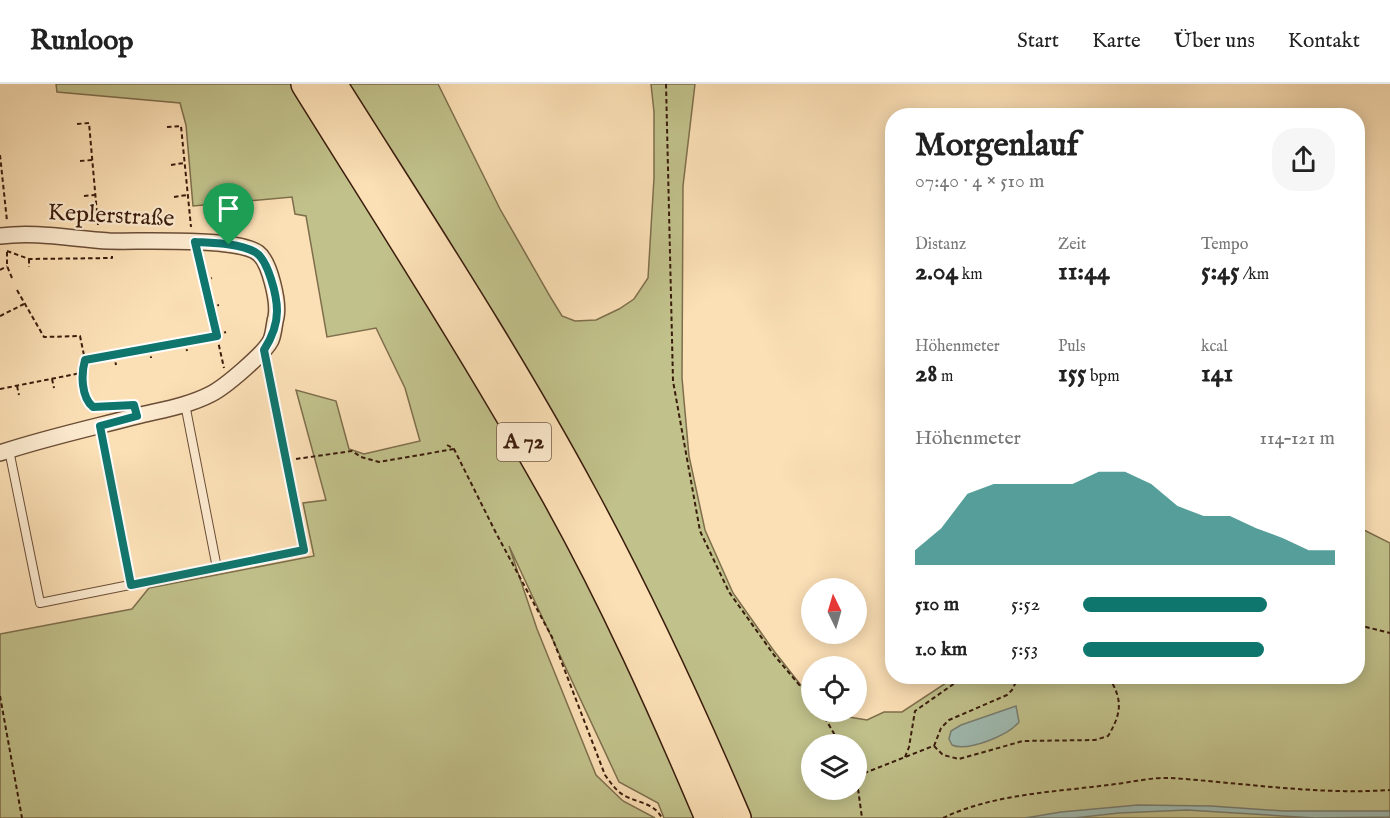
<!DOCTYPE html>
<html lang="de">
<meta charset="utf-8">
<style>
body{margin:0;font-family:"IM FELL English",serif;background:#f6f6f6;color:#222;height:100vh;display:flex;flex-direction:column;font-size:22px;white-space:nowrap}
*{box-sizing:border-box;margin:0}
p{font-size:20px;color:#767676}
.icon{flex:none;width:33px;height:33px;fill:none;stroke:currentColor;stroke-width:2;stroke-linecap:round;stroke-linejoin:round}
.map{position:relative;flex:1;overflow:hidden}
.panel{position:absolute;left:885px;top:24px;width:480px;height:576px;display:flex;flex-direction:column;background:#fff;border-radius:24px;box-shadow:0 3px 15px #0003}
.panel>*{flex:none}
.needle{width:39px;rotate:355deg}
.buttons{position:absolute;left:801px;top:494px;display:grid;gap:12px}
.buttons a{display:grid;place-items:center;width:66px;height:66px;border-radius:50%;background:#fff;box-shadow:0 3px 15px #0003;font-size:30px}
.pin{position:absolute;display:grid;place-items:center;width:51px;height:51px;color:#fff;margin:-62px -26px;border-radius:50% 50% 50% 0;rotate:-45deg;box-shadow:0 0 6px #0007}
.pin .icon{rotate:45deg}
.round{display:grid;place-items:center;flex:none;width:63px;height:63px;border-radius:24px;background:#f6f6f6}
.summary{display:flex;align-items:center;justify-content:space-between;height:102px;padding:0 30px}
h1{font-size:33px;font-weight:800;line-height:45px}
.metrics{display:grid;grid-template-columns:repeat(3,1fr);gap:9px;height:102px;padding:6px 30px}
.metrics div{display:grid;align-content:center}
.metrics b{font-size:26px;font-weight:800}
.metrics small{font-size:16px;font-weight:400}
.metrics p{font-size:16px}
.chart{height:168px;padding:12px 30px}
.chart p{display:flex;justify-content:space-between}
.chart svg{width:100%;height:108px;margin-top:6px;fill:#0f766e;opacity:.7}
ul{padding:0 30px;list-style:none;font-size:20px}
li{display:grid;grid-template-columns:96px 72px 1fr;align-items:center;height:45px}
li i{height:15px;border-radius:8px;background:#0f766e}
header{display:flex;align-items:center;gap:36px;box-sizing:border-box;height:84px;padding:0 30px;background:#fff;border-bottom:2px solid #e0e0e0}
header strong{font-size:28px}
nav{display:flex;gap:33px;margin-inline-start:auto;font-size:21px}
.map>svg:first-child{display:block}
</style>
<header>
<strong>Runloop</strong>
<nav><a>Start</a><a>Karte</a><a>Über uns</a><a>Kontakt</a></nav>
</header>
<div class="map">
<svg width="1390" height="734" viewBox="0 0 1390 734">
<rect width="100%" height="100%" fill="#fbdfb5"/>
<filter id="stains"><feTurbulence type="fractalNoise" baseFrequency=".00333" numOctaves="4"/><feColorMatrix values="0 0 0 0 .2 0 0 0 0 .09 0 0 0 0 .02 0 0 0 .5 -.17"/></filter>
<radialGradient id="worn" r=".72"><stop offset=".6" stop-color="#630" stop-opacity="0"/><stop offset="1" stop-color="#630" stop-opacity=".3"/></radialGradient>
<path fill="#c1c18b" stroke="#7e6e4c" stroke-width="1.5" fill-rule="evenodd" d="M 56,0 L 438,0 L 500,125 L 551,214 L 562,232 L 575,237 L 596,236 L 619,225 L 634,215 L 648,194 L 654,94 L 654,28 L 651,0 L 695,0 L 683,102 L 682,294 L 689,372 L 705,446 L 733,509 L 774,567 L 811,614 L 812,627 L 822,627 L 824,629 L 867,636 L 884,628 L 902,628 L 955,593 L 1358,592 L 1358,443 L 1390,459 L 1390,734 L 664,734 L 658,719 L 619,698 L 509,462 L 537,545 L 596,691 L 623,717 L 655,734 L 0,734 L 0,550 L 132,525 L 149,504 L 314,472 L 303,419 L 326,416 L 296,306 L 336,317 L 349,365 L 364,370 L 420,357 L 405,304 L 376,244 L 327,253 L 306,132 L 295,130 L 292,113 L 193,122 L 186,41 L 180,19 L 57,8 ZM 812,660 L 856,660 L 856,705 L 812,705 Z"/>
<g fill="#9fbcb3" stroke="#777c70" stroke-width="1.5">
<path d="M 1016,622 L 1019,638 C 1009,651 968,668 952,661 L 949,655 L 951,647 L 961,641 Z"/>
<polygon points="1138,721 1211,722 1284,727 1390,727 1390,733 1315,734 1187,726 1119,729 1074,734 1025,734 1061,728"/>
</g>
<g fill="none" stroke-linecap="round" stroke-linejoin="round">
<defs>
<g id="service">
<polyline points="185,320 217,484"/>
<polyline points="100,342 131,501"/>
<polyline points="9,366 40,519 304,466 264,267"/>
</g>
<path id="minor" d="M 0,152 C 36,147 73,155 109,157 C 140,158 237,153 258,169 C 270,178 279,219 276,233 C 274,240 274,249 271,256 C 265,269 225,303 211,310 C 188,322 161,326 137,332 C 91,344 45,354 0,369"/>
<g id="motorway">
<path d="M 305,0 C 389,135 475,268 553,407 C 612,512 662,623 709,734"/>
<path d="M 333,0 C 418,135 507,270 583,411 C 640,516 690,624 737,734"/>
</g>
</defs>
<use href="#service" stroke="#6a4d36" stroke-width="10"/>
<use href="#minor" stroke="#6a4d36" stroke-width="18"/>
<use href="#motorway" stroke="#3a1c0c" stroke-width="30"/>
<g stroke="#3a1c0c" stroke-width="2" stroke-dasharray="4.5 3" stroke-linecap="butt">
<polyline points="666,0 673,297 700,447 729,508 774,571 812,616"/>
<polyline points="77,40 89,39 98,141"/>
<polyline points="167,43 181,42 191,143"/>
<polyline points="0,71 7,137"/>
<polyline points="80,77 92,76"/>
<polyline points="171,81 184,79"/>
<polyline points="84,112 95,111"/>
<polyline points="174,113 187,111"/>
<polyline points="7,167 29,175 112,174 112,172"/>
<polyline points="7,168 7,182 12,194"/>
<polyline points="199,173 224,284"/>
<polyline points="29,175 29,183"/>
<polyline points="0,186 7,182"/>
<polyline points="204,196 212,194"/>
<polyline points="17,206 44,253 80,252 85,276 81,289 87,318 93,323 113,322"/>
<polyline points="210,223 219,221"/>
<polyline points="0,232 24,220"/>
<polyline points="217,251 226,248"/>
<polyline points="185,258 187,267"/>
<polyline points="150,265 151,274"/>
<polyline points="114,271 116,281"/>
<polyline points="85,276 217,252"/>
<polyline points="52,295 54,304"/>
<polyline points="17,302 19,311"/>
<polyline points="0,305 81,289"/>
<path d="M 447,361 L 454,365 L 496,449 L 552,553 L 605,691 C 611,699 616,707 625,712 C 639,719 654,719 662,734"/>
<polyline points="296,375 352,367 361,373 379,378 454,365"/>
<polyline points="1358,541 1390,549"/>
<polyline points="0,612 22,734"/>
<polyline points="821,627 840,660"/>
<path d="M 934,662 L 943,671 L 959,675 L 1023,657 L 1095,656 L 1108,652 C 1122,629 1123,615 1108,592"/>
<polyline points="934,662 941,644 949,636 1007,611 1012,606 1019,592"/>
<polyline points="905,673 909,663 915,627 965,592"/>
<polyline points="856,690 862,734"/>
<polyline points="857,692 933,662"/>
<path d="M 943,734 C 993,710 1054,708 1108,701 C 1128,699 1151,693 1171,694 C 1244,699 1317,711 1390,706"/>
</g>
<use href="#service" stroke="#fceacf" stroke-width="8"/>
<use href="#minor" stroke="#fceacf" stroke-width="15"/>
<use href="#motorway" stroke="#fbdfb5" stroke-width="27"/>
</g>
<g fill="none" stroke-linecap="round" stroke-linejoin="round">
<defs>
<path id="route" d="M 195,158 C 214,159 238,159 255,168 C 268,175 277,212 277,227 C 277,240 271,255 264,266 L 304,466 L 131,501 L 100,342 L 137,332 L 134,321 L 93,323 C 81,313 81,290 85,276 L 217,252 Z"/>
</defs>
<use href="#route" stroke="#fff" stroke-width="12"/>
<use href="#route" stroke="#0f766e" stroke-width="8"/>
</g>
<g text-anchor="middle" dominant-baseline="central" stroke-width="4.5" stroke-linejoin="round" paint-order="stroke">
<rect fill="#fceacf" stroke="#745a46" stroke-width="1.5" x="497" y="339" width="54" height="38" rx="4.5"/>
<g font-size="22" font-weight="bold" fill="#3a1c0c">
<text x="524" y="358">A 72</text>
</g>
<g font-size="24" fill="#3a1c0c" stroke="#fceacf">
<text transform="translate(111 132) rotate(3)">Keplerstraße</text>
</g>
</g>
<rect width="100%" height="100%" filter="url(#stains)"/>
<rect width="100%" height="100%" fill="url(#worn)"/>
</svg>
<div class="buttons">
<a><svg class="needle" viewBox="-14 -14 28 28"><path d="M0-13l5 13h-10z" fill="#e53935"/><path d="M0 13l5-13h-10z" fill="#767676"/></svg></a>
<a><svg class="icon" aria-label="locate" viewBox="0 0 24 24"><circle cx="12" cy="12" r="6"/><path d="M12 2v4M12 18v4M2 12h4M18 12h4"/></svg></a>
<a><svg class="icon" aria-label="layers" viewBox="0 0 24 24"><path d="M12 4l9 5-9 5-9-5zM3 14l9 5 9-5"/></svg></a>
</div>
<div class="pin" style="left:229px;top:161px;background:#1e9e55"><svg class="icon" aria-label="arrive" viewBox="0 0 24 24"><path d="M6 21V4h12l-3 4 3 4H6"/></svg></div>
<section class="panel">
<div class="summary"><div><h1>Morgenlauf</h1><p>07:40 · 4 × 510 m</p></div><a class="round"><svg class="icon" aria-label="share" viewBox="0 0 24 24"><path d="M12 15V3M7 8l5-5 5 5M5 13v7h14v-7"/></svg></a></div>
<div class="metrics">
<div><p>Distanz</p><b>2.04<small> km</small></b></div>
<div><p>Zeit</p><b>11:44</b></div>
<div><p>Tempo</p><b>5:45<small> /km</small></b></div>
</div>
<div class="metrics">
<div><p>Höhenmeter</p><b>28<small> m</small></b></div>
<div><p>Puls</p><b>155<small> bpm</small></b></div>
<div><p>kcal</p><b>141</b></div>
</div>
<div class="chart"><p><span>Höhenmeter</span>114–121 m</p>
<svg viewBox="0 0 160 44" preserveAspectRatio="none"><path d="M0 44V38L10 29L20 15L30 11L40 11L50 11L60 11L70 6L80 6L90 11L100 20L110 24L120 24L130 29L140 33L150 38L160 38V44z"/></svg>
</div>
<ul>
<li><b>510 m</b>5:52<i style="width:73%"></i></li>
<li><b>1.0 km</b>5:53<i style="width:72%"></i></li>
</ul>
</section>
</div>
